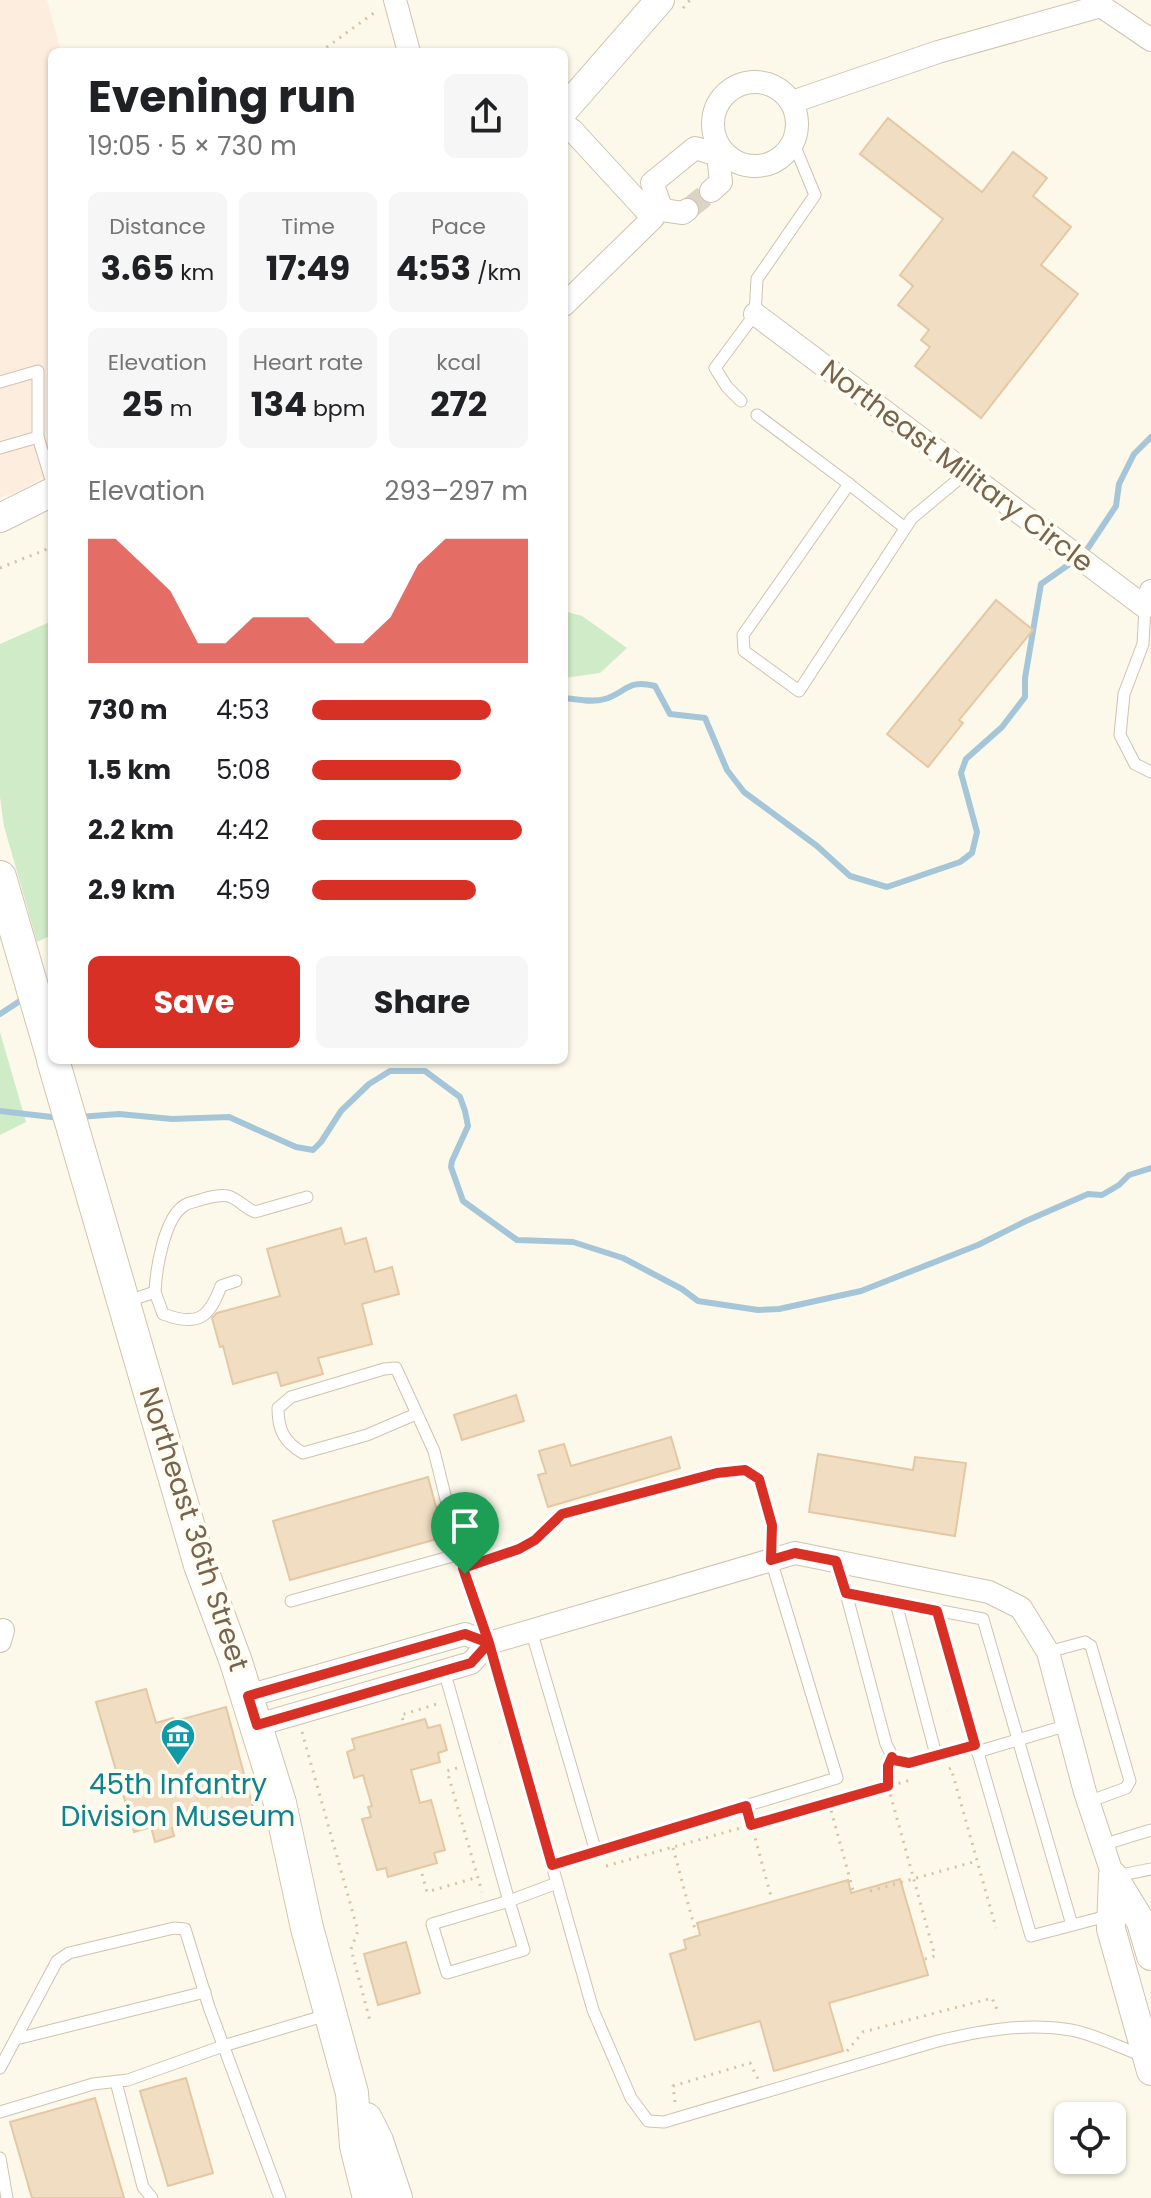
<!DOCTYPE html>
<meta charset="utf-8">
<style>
body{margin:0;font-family:Poppins,sans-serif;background:#f6f6f6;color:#202124;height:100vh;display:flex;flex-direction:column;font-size:30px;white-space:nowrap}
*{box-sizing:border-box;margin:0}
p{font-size:26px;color:#757577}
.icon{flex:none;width:44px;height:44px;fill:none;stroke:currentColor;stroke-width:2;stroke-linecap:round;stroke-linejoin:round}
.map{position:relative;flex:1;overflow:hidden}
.drawer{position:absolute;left:48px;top:48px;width:520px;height:1016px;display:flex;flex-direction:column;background:#fff;border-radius:12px;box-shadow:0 2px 6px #0004}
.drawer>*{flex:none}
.tools{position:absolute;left:1054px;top:2102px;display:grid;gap:16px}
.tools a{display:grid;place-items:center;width:72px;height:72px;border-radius:12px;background:#fff;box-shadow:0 2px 6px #0004;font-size:40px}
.pin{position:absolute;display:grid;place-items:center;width:68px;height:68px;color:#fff;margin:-82px -34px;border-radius:50% 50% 50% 0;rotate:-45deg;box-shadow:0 0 8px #0007}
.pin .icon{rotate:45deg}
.round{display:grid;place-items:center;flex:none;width:84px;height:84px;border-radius:12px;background:#f6f6f6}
.headline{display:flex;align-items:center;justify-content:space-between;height:136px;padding:0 40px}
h1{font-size:44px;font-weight:700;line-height:60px}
.stats{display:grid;grid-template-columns:repeat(3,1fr);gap:12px;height:136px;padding:8px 40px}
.stats div{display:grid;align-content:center;border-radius:12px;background:#f6f6f6;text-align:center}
.stats b{font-size:34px;font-weight:700}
.stats small{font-size:22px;font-weight:400}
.stats p{font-size:22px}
.chart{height:224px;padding:16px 40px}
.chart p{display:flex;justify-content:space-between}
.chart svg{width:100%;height:144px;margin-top:8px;fill:#d93025;opacity:.7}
.action{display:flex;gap:16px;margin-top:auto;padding:16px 40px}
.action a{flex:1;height:92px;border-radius:12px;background:#d93025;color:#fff;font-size:32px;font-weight:700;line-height:92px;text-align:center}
.action a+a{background:#f6f6f6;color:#202124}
ul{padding:0 40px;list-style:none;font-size:26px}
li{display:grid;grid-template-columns:128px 96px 1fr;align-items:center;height:60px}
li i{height:20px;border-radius:10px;background:#d93025}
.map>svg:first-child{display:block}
</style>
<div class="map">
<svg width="1151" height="2198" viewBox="0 0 1151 2198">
<rect width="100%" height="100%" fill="#fcf9ea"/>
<polygon fill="#fceddf" points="0,0 47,0 61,52 52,52 52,472 23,489 0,498"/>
<g fill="#d0ebc8">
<polygon points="564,611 582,616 627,648 600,673 564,678"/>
<polygon points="52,621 52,935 37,942 4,826 0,797 0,644"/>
<polygon points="0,1032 26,1122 0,1135"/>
</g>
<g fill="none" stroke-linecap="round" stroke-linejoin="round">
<g stroke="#a5c6d8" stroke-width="6">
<path d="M 564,698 C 577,699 592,703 605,699 C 627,692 627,679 655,686 L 670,714 L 705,718 L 727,770 L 744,792 L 817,846 L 850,876 L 887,887 L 960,862 L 972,853 L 977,832 L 961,773 L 966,759 L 1002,727 L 1025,697 L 1025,678 L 1041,584 L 1084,554 L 1116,506 L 1119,484 L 1134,454 L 1151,437"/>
<polyline points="0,1014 26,997"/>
<polyline points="0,1111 60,1118"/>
<polyline points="79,1117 119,1114 172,1119 229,1117 296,1147 313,1150 321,1142 341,1111 369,1084 390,1071 425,1071 460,1097 465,1111 468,1126 452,1161 451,1167 463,1201 517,1240 573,1242 623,1258 682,1289 698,1301 758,1310 779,1309 861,1291 978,1245 1026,1221 1088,1194 1102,1195 1119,1185 1129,1175 1151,1168"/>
</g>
</g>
<g fill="#f1dec2" stroke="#e4c8a3" stroke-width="2">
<polygon points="888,118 982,192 1013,152 1047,178 1033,196 1071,227 1041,265 1078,294 981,418 915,366 930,347 921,340 929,330 898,305 913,286 900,275 943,219 860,154"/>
<polygon points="996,600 1033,630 959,720 963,723 928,767 887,734"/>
<polygon points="341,1228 345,1244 366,1238 375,1272 392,1267 399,1294 362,1304 372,1344 318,1358 323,1374 281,1386 277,1372 233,1384 223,1346 220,1347 212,1318 217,1313 280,1296 267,1249"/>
<polygon points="516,1395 524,1421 462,1440 454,1415"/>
<polygon points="671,1437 680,1468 548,1507 538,1475 546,1473 539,1451 564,1444 571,1466"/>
<polygon points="818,1454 913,1470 915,1457 966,1463 955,1536 809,1512"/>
<polygon points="428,1477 444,1537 290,1580 273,1521"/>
<polygon points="146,1689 156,1723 173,1718 176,1721 226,1707 255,1815 209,1827 207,1819 172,1828 174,1836 155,1842 151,1827 134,1832 96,1702"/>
<polygon points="425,1719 428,1728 440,1725 447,1750 438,1753 440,1762 411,1770 420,1803 431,1800 445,1850 434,1853 437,1863 388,1877 386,1868 377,1870 362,1819 371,1817 368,1807 372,1806 363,1775 354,1778 347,1752 355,1749 352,1739"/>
<polygon points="900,1879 928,1975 829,2003 843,2051 774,2071 760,2021 695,2040 670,1954 686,1949 684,1940 700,1935 697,1923 848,1880 851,1893"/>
<polygon points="406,1942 420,1993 378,2005 364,1954"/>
<polygon points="186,2078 213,2173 168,2186 140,2091"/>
<polygon points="95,2098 124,2198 32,2198 10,2122"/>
</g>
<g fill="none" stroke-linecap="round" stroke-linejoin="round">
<polyline stroke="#dbd4c3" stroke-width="22" stroke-dasharray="22 11" stroke-linecap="butt" points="687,210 711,191"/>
<defs>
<g id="service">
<polyline points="0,382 38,371 38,437 52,483"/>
<polyline points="741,401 727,387 715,368 755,314 757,279 815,195 793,142"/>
<polyline points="757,415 849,484"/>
<polyline points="0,448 38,437"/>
<polyline points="905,528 849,484 743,635 744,651 799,691 912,518 966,473"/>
<polyline points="1145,607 1143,644 1124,694 1120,735 1135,764 1151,772"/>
<path d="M 155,1292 L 163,1314 C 198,1327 209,1318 221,1286 L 236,1281"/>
<path d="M 125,1302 L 155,1292 C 156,1270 164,1217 185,1205 C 190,1202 198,1201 203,1199 C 211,1197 220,1194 228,1196 C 237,1198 245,1208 255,1212 L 307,1197"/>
<path d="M 416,1414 L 367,1435 L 303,1453 C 284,1442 278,1430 278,1408 L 291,1397 L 384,1369 L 396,1368 L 434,1451 L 463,1568 L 489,1643 L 593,2010 L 631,2098 L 648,2121 L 664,2122 L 934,2042 C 979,2031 1025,2022 1071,2030 C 1094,2034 1121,2048 1143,2056"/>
<polyline points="836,1561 846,1593 983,1619 1072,1925"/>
<polyline points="463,1568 519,1549 535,1540 562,1514 717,1473 745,1470 759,1479 772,1525 771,1560 837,1778 552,1865"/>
<polyline points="846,1593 886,1744 894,1760 909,1763 975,1745"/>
<polyline points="291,1601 460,1554"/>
<polyline points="896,1603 936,1755"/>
<polyline points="937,1611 1031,1936 1111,1915"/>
<polyline points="531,1630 596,1852"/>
<polyline points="1048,1652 1085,1642 1091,1646 1130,1781 1126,1788 1088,1802"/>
<polyline points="444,1670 509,1901 557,1883"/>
<polyline points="977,1752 1068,1725"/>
<polyline points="1102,1845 1151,1830"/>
<polyline points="1116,1876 1151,1869"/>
<polygon points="509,1901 524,1950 447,1973 432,1924"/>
<polyline points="16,2039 205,1992"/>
<polyline points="0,2068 57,1961 69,1953 174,1928 185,1929 209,2007 280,2198"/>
<polyline points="116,2082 143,2187 152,2198"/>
<polyline points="0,2112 93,2084 128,2080 223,2046 330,2014"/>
<polyline points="0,2158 7,2198"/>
</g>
<g id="minor">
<polyline points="395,0 409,52"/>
<circle cx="755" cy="124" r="42"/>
<polyline points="792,102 938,52 1101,6 1151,40"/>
<polyline points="564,124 573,131 653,218 564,305"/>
<polyline points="687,210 683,213 662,210 652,183 695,148 718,155 721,182 711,191"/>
<polyline points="755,314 1145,607 1151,591"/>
<polyline points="0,1641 3,1630"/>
<polyline points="248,1696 465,1634 489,1643"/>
<polyline points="257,1725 471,1663 489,1643 795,1553 989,1592 1021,1608 1048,1652 1085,1792 1113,1876"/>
</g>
<g id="tertiary">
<polyline points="564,110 660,0"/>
<polyline points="0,518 52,492"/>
<polyline points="1113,1876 1111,1929 1151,2071"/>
<polyline points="1113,1876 1141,1922 1151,1956"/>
</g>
<g id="secondary">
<polyline points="0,877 52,1055"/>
<polyline points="53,1060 200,1565 236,1662 280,1803 307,1928 352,2093 356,2146 369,2198"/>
<polyline points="366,2119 377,2141 396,2198"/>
</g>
</defs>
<use href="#service" stroke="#cfc3af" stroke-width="13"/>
<use href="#minor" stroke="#cfc3af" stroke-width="24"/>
<use href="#tertiary" stroke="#cfc3af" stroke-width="30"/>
<use href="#secondary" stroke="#d2c4ad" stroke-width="34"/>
<g stroke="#d7c2a5" stroke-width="3" stroke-dasharray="2 6" stroke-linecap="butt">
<polyline points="683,8 690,0"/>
<polyline points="320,52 378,10"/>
<polyline points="0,568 52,547"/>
<polyline points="403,1720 401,1715 437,1704"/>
<polyline points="302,1732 358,1931 351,1949 370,2021"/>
<polyline points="457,1768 447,1771 482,1892"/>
<polyline points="949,1769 951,1768 996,1928"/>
<polyline points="888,1771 888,1786 935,1956 925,1959"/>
<polyline points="829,1803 853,1890"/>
<polyline points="751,1823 772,1900"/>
<polyline points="673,1848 696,1933"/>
<polyline points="606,1866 914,1779"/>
<polyline points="422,1874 427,1892 478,1877"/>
<polyline points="870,1891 977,1861"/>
<polyline points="847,2051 863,2032 992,1998 999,2014"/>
<polyline points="675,2102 673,2086 750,2063 758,2079 760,2078"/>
</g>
<use href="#service" stroke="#fff" stroke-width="11"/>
<use href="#minor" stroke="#fff" stroke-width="22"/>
<use href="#tertiary" stroke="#fff" stroke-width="28"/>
<use href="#secondary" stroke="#fff" stroke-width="32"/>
</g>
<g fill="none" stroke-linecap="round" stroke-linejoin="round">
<defs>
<polyline id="route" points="465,1574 489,1643 471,1663 257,1725 248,1696 465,1634 489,1643 552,1865 746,1806 751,1825 888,1786 888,1766 892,1757 894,1760 909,1763 975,1745 937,1611 846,1593 836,1561 795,1553 771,1560 772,1525 759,1479 745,1470 717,1473 562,1514 535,1540 519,1549 463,1568 465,1574"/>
</defs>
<use href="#route" stroke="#fff" stroke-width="16"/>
<use href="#route" stroke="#d93025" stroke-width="10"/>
</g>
<defs>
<symbol id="museum-pin" viewBox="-11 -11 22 30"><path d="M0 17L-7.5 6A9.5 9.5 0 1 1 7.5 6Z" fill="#0f9aa8" stroke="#fffcf1"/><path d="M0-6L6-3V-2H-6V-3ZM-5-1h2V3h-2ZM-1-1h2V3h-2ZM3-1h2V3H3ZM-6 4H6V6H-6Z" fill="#fff"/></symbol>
</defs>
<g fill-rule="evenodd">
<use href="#museum-pin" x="158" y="1716" width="40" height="54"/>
</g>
<g text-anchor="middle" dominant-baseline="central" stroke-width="8" stroke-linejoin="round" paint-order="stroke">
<g font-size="28" fill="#78644d" stroke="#fffcf1">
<text transform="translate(957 466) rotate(37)">Northeast Military Circle</text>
<text transform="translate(194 1529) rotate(72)">Northeast 36th Street</text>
</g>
<g font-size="28" fill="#0d838f" stroke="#fffcf1">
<text x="178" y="1784">45th Infantry<tspan x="178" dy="32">Division Museum</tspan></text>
</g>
</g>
</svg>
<div class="tools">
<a><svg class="icon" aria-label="locate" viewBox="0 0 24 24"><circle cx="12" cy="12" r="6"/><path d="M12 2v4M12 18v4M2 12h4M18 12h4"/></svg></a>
</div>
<div class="pin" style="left:465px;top:1574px;background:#1e9e55"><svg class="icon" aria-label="arrive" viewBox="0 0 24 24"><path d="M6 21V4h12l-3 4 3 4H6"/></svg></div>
<section class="drawer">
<div class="headline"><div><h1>Evening run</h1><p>19:05 · 5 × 730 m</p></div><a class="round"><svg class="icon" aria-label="share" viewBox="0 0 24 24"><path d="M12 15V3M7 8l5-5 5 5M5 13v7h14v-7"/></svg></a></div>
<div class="stats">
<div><p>Distance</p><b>3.65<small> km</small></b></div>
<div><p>Time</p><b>17:49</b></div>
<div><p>Pace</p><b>4:53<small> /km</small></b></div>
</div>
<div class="stats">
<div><p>Elevation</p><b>25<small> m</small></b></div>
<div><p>Heart rate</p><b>134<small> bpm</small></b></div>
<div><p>kcal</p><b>272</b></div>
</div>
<div class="chart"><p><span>Elevation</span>293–297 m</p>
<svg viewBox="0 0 160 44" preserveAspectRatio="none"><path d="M0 44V6L10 6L20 14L30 22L40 38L50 38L60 30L70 30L80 30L90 38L100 38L110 30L120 14L130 6L140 6L150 6L160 6V44z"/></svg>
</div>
<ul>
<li><b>730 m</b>4:53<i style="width:83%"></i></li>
<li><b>1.5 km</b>5:08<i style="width:69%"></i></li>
<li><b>2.2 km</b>4:42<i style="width:97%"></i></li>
<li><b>2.9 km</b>4:59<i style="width:76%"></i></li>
</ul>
<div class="action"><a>Save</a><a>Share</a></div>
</section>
</div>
